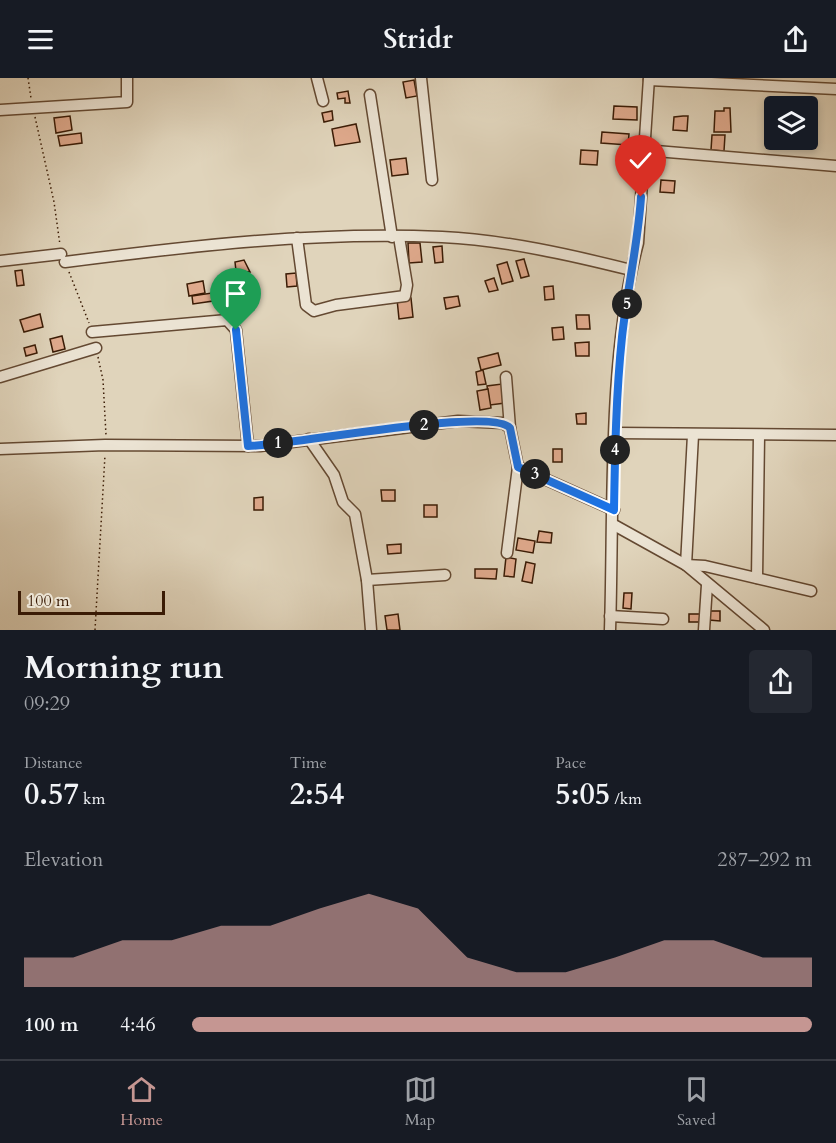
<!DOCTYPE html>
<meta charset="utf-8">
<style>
body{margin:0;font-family:Cardo,serif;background:#242831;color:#f1f3f6;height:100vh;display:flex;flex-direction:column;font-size:22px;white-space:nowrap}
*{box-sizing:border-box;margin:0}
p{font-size:20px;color:#9ea1a6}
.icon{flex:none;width:33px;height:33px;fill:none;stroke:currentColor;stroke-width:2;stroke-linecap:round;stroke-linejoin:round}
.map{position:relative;height:552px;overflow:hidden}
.sheet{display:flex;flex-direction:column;background:#171b24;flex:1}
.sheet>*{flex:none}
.controls{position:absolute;left:764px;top:18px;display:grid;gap:12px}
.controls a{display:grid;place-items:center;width:54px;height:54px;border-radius:6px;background:#171b24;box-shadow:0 3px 9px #0003;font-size:30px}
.scale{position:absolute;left:18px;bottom:15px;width:147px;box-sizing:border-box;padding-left:6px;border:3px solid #3a1b05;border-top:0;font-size:16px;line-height:21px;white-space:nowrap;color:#3a1b05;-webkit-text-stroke:4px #ebe3d3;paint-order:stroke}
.pin{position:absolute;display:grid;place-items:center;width:51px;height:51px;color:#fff;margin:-62px -26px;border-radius:50% 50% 50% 0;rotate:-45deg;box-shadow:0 0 6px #0007}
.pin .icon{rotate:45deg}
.km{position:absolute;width:30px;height:30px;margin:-15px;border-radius:50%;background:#222;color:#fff;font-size:16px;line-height:30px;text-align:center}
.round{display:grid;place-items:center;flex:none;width:63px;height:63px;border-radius:6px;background:#242831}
.summary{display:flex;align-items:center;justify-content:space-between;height:102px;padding:0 24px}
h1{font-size:33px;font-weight:600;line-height:45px}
.stats{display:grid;grid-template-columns:repeat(3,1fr);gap:9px;height:102px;padding:6px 24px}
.stats div{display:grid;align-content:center}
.stats b{font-size:30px;font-weight:600}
.stats small{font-size:16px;font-weight:400}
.stats p{font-size:16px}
.chart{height:168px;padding:12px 24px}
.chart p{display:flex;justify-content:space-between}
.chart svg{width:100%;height:108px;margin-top:6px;fill:#c59692;opacity:.7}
ul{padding:0 24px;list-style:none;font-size:20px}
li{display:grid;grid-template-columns:96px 72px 1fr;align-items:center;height:45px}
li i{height:15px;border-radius:8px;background:#c59692}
header{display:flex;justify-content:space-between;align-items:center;height:78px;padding:0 24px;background:#171b24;font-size:27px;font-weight:600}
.dock{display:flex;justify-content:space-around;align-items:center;height:84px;border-top:2px solid #363941;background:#171b24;font-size:16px;color:#9ea1a6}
.dock a{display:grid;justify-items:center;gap:3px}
.dock .current{color:#c59692}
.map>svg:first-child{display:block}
</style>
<header><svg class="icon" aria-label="menu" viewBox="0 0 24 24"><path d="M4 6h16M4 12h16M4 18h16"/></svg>Stridr<svg class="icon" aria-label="share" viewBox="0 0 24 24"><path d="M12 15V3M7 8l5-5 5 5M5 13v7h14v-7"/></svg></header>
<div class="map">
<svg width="836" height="552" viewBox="0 0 836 552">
<rect width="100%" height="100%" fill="#e0d4bb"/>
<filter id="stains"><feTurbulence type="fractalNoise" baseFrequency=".00333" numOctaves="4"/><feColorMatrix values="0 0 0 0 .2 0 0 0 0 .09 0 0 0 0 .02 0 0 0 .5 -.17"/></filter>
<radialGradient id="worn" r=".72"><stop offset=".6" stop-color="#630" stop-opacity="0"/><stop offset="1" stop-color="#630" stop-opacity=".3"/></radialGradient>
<g fill="#e0aa8d" stroke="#3a1b05" stroke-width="1.5">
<polygon points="414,2 417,18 406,20 403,4"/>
<polygon points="348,13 350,25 345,25 345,20 338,21 337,15"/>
<polygon points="614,28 637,29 637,42 613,41"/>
<polygon points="724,30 730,30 731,54 714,54 715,33 724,33"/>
<polygon points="332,33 333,42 324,44 322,35"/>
<polygon points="70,38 72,52 56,55 54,40"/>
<polygon points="683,38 688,38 687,53 673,52 674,39"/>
<polygon points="356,46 360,64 335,68 332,51"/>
<polygon points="602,54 629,56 628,67 601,65"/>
<polygon points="81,55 82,65 60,68 58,58"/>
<polygon points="712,57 725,57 724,73 711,72"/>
<polygon points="581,72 598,73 597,87 580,86"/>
<polygon points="406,80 408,96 392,98 390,82"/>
<polygon points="661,102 675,103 674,115 660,114"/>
<polygon points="408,165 420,165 422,184 409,185"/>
<polygon points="442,168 443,184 435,185 433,169"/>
<polygon points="524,181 529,198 521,200 516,183"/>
<polygon points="244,182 250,194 236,193 235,184"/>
<polygon points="507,184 513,203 502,206 497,187"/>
<polygon points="22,192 24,207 17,208 15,193"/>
<polygon points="296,195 297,208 287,209 286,196"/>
<polygon points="494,200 498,212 489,214 485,203"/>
<polygon points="203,203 205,215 189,218 187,206"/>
<polygon points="553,208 554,221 545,222 544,209"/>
<polygon points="212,215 213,223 193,226 192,218"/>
<polygon points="458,218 460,228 446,231 444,220"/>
<polygon points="411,220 413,239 399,241 397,221"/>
<polygon points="40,236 43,249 24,254 20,242"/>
<polygon points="576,237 589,237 590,251 577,251"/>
<polygon points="563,249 564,261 553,262 552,250"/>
<polygon points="62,258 65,271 53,274 50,261"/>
<polygon points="589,264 589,278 576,278 575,265"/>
<polygon points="35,267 37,275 26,278 24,270"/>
<polygon points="498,275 501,287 481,292 478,280"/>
<polygon points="483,292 486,306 478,307 476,294"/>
<polygon points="502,306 505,325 490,327 487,308"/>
<polygon points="488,311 491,330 480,332 477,313"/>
<polygon points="586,335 586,346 577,346 576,336"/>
<rect x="553" y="371" width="9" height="13"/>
<polygon points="381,412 395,412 395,423 382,423"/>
<polygon points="263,419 263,432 254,432 254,420"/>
<rect x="424" y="427" width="13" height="12"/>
<polygon points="539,453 552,455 551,465 537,464"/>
<polygon points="518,460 535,463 533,475 516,472"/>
<polygon points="401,466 401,475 388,476 387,467"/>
<polygon points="506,479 516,481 514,499 504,498"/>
<polygon points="526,484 535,486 532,505 522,503"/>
<polygon points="475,491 497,491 496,501 475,500"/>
<polygon points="624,515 632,515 631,531 623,530"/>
<polygon points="709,533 720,533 720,543 709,542"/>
<polygon points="398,536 400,552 387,552 385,538"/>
<rect x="689" y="536" width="11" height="8"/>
</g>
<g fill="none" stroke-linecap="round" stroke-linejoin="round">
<defs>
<g id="minor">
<polyline points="317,0 323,23"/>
<polyline points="421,0 432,102"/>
<polyline points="649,2 836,11"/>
<polyline points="370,17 392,159"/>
<polyline points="0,32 127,24 127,0"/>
<polyline points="644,72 836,88"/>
<polyline points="297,160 306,227 314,233 336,227 405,218 407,207 399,159"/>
<polyline points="0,183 61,176"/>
<path d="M 65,184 C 190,168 317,153 442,159 C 505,162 571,177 631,192"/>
<polyline points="92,254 227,242 236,252 248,368"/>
<polyline points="0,299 96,270"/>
<polyline points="506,299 510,350"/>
<polyline points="616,355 836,357"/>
<polyline points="693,357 686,487 764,552"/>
<polyline points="309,361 334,397 343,424 355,436 367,502 371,552"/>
<polyline points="0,371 105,367 260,368 458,343 503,345 510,350 518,389 507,475"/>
<polyline points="518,389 614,432"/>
<polyline points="614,447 686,487 705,488 811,513"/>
<polyline points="757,500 759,358"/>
<polyline points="367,502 445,497"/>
<polyline points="610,538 663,541"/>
<path d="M 610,552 C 614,429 607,283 638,165 L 649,0"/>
<polyline points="704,552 707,507"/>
</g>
</defs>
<use href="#minor" stroke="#644932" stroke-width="13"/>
<g stroke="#3a1b05" stroke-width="1.5" stroke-dasharray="1.5 3" stroke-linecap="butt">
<polyline points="28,0 31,20"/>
<polyline points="35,39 54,124 60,167"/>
<polyline points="69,194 89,245"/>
<polyline points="98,279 103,302 106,357"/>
<polyline points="95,552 105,377"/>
</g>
<use href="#minor" stroke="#ebe3d3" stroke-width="10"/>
</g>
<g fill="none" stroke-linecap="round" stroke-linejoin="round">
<defs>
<path id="route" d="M 236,252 L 248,368 C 289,368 491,328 510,350 L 518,389 L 614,432 C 615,374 616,316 622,259 C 627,212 638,166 641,119"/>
</defs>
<use href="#route" stroke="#fff" stroke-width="12"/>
<use href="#route" stroke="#1a73e8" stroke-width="8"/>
</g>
<rect width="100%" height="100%" filter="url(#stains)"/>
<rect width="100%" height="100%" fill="url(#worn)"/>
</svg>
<div class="controls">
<a><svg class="icon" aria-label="layers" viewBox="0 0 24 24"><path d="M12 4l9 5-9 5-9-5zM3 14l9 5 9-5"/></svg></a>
</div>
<div class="scale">100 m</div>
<div class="pin" style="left:236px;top:252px;background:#1e9e55"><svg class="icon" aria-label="arrive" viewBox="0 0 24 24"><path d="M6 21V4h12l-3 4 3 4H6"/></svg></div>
<div class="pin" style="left:641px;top:119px;background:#d93025"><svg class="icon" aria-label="check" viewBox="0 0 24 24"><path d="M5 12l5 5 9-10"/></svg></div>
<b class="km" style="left:278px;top:365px">1</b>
<b class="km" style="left:424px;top:347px">2</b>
<b class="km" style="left:535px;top:396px">3</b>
<b class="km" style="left:615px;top:372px">4</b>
<b class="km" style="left:627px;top:226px">5</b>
</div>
<section class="sheet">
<div class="summary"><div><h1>Morning run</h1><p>09:29</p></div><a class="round"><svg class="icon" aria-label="share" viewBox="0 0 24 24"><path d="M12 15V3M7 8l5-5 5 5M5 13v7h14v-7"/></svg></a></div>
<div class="stats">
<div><p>Distance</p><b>0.57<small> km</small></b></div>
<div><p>Time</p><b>2:54</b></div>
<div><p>Pace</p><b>5:05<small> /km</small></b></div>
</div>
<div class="chart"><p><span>Elevation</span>287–292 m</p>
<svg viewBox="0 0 160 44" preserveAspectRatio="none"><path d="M0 44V32L10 32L20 25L30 25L40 19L50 19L60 12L70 6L80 12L90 32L100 38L110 38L120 32L130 25L140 25L150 32L160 32V44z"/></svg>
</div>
<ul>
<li><b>100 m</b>4:46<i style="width:100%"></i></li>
</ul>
</section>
<nav class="dock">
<a class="current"><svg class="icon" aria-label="home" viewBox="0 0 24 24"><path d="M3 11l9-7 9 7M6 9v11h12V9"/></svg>Home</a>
<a><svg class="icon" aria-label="map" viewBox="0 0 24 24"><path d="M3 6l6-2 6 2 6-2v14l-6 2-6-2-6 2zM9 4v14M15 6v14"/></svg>Map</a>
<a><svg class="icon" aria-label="saved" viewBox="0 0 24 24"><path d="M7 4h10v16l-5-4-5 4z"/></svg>Saved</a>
</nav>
